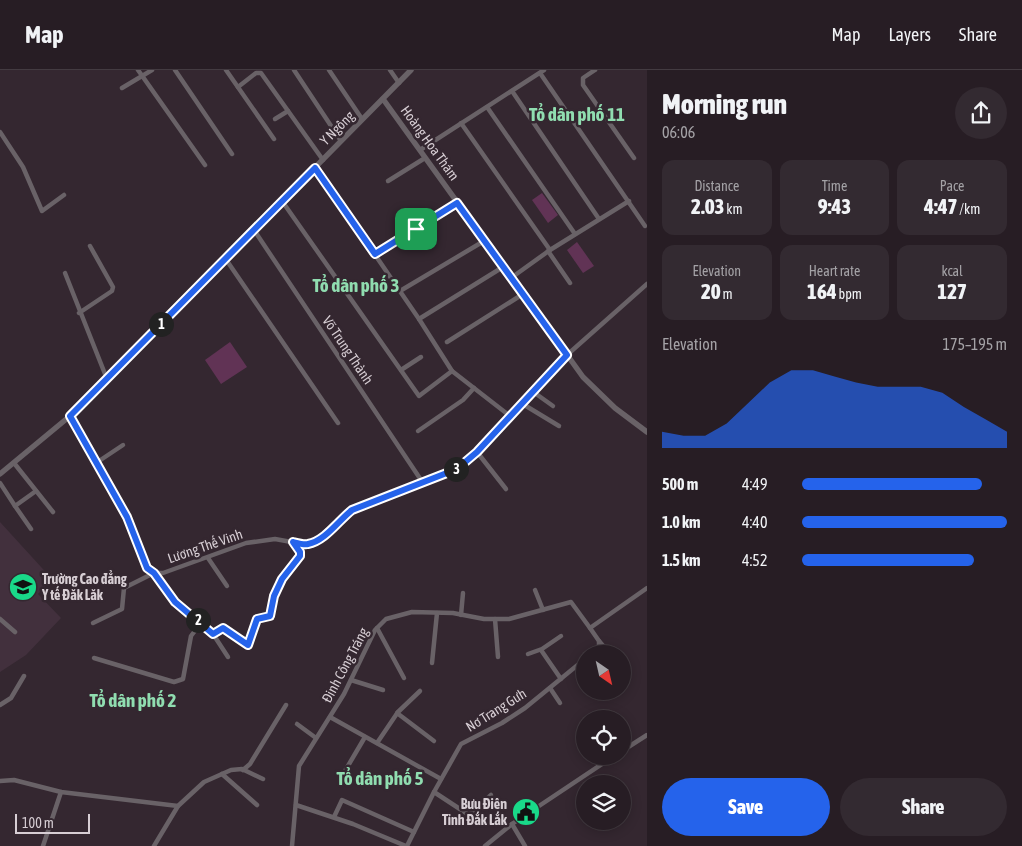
<!DOCTYPE html>
<meta charset="utf-8">
<style>
body{margin:0;font-family:"Asap Condensed",sans-serif;background:#332a31;color:#f1f3f6;height:100vh;display:flex;flex-direction:column;font-size:19px;white-space:nowrap}
*{box-sizing:border-box;margin:0}
p{font-size:16px;color:#a4a2a6}
.icon{flex:none;width:28px;height:28px;fill:none;stroke:currentColor;stroke-width:2;stroke-linecap:round;stroke-linejoin:round}
.map{position:relative;flex:1;overflow:hidden}
.details{display:flex;flex-direction:column;background:#271d24;width:375px}
.details>*{flex:none}
.needle{width:32px;rotate:146deg}
.controls{position:absolute;left:576px;top:575px;display:grid;gap:10px}
.controls a{display:grid;place-items:center;width:55px;height:55px;border-radius:50%;background:#271d24;box-shadow:0 2px 12px #0003,0 0 0 1px #433b41;font-size:25px}
.scale{position:absolute;left:15px;bottom:12px;width:75px;box-sizing:border-box;padding-left:5px;border:2px solid #d7ced4;border-top:0;font-size:14px;line-height:18px;white-space:nowrap;color:#d7ced4;-webkit-text-stroke:4px #342730;paint-order:stroke}
.pin{position:absolute;display:grid;place-items:center;width:42px;height:42px;color:#fff;margin:-21px;border-radius:10px;box-shadow:0 2px 8px #0006}
.km{position:absolute;width:25px;height:25px;margin:-12px;border-radius:50%;background:#222;color:#fff;font-size:14px;line-height:25px;text-align:center}
.round{display:grid;place-items:center;flex:none;width:52px;height:52px;border-radius:26px;background:#332a31}
.overview{display:flex;align-items:center;justify-content:space-between;height:85px;padding:0 15px}
h1{font-size:28px;font-weight:800;line-height:38px}
.stats{display:grid;grid-template-columns:repeat(3,1fr);gap:8px;height:85px;padding:5px 15px}
.stats div{display:grid;align-content:center;border-radius:12px;background:#332a31;text-align:center}
.stats b{font-size:21px;font-weight:800}
.stats small{font-size:14px;font-weight:400}
.stats p{font-size:14px}
.chart{height:140px;padding:10px 15px}
.chart p{display:flex;justify-content:space-between}
.chart svg{width:100%;height:90px;margin-top:5px;fill:#2563eb;opacity:.7}
.cta{display:flex;gap:10px;margin-top:auto;padding:10px 15px}
.cta a{flex:1;height:58px;border-radius:30px;background:#2563eb;color:#fff;font-size:20px;font-weight:800;line-height:58px;text-align:center}
.cta a+a{background:#332a31;color:#f1f3f6}
ul{padding:0 15px;list-style:none;font-size:16px}
li{display:grid;grid-template-columns:80px 60px 1fr;align-items:center;height:38px}
li i{height:12px;border-radius:6px;background:#2563eb}
header{display:flex;align-items:center;gap:30px;box-sizing:border-box;height:70px;padding:0 25px;background:#271d24;border-bottom:1px solid #433b41}
header strong{font-size:24px}
nav{display:flex;gap:28px;margin-inline-start:auto;font-size:18px}
main{display:flex;flex:1;min-height:0}
.map>svg:first-child{display:block}
</style>
<header>
<strong>Map</strong>
<nav><a>Map</a><a>Layers</a><a>Share</a></nav>
</header>
<main>
<div class="map">
<svg width="647" height="776" viewBox="0 0 647 776">
<rect width="100%" height="100%" fill="#342730"/>
<polygon fill="#42303d" points="0,452 52,509 38,524 61,548 26,585 0,602"/>
<g fill="#613355">
<polygon points="542,123 558,145 548,153 532,130"/>
<polygon points="577,172 594,196 583,203 567,180"/>
<polygon points="230,272 247,297 221,314 205,290"/>
</g>
<g fill="none" stroke-linecap="round" stroke-linejoin="round">
<g stroke="#696267" stroke-width="4.5">
<polyline points="138,0 205,95"/>
<polyline points="175,0 232,84"/>
<polyline points="226,0 274,69"/>
<polyline points="294,0 341,71"/>
<polyline points="329,0 362,49"/>
<polyline points="390,0 399,13"/>
<polyline points="595,0 583,8 583,15 634,88"/>
<polyline points="540,3 645,156"/>
<polyline points="238,17 256,3 261,3 323,90"/>
<polyline points="122,18 152,0"/>
<polyline points="512,21 599,149"/>
<polyline points="487,37 575,164"/>
<polyline points="275,49 288,41"/>
<polyline points="461,53 550,180"/>
<polyline points="0,62 23,97 42,141 64,125"/>
<polyline points="420,80 544,0"/>
<polyline points="315,97 419,249 452,301 510,346"/>
<polyline points="388,111 425,88"/>
<polyline points="282,131 419,326 452,301"/>
<polyline points="254,160 423,413"/>
<polyline points="548,181 570,213"/>
<polyline points="375,185 457,133"/>
<polyline points="225,188 338,353"/>
<polyline points="65,203 107,309"/>
<polyline points="511,208 550,180 629,131"/>
<polyline points="400,221 484,171"/>
<polyline points="79,243 112,221 113,217 90,176"/>
<polyline points="419,249 503,197"/>
<polyline points="447,272 523,224"/>
<polyline points="401,300 421,287"/>
<polyline points="532,321 553,336"/>
<polyline points="521,333 559,356"/>
<polyline points="70,346 127,447 144,492 154,503 163,503 246,473 275,469 308,475 321,469 339,450 352,440 457,399 477,382 567,285 647,214"/>
<polyline points="418,361 463,330 474,318"/>
<polyline points="477,382 506,419"/>
<polyline points="14,393 53,442"/>
<polyline points="96,393 123,375"/>
<polyline points="0,413 15,436 36,421"/>
<polyline points="15,436 31,459"/>
<polyline points="208,488 227,516"/>
<polyline points="535,520 543,540"/>
<polyline points="461,545 463,523"/>
<polyline points="0,549 15,562"/>
<polyline points="495,549 498,587"/>
<polyline points="93,553 122,539 124,518 154,503 175,531 213,564 228,587"/>
<polyline points="377,558 404,608"/>
<polyline points="213,564 223,558 249,575 257,549 270,546 273,526 301,485 293,472"/>
<polyline points="599,571 610,584"/>
<polyline points="541,580 561,609"/>
<polyline points="528,584 542,579 561,566"/>
<polyline points="592,584 599,578 599,571 590,558 647,518"/>
<polyline points="94,588 174,612 183,609 191,566 201,553"/>
<polyline points="432,593 437,543"/>
<polyline points="622,602 623,602"/>
<polyline points="351,610 383,620"/>
<polyline points="550,618 560,633"/>
<polyline points="0,635 11,628 24,606"/>
<polyline points="397,643 434,671"/>
<polyline points="330,647 441,709"/>
<polyline points="297,654 316,668"/>
<polyline points="377,673 398,642 420,621"/>
<polyline points="622,681 647,665"/>
<polyline points="243,700 250,694 286,635"/>
<polyline points="222,704 257,735"/>
<polyline points="342,706 365,667"/>
<polyline points="0,711 14,710 61,722 178,736"/>
<polyline points="434,722 469,745 491,725"/>
<polyline points="296,735 353,754 406,776"/>
<polyline points="334,747 342,730 414,762"/>
<polyline points="43,776 61,722"/>
<polyline points="154,776 178,736 204,712 231,700 242,699 263,709"/>
<polyline points="292,776 299,696 344,624 375,560 386,549 412,542 453,543 484,549 509,549 571,532 590,558"/>
<polyline points="407,776 434,722 461,674 502,653 525,638 585,589"/>
<polyline points="485,776 512,754"/>
<polyline points="525,776 512,754 614,686"/>
</g>
<g stroke="#696267" stroke-width="5.5">
<polyline points="383,29 583,307 615,338 647,362"/>
<polyline points="0,404 70,346 411,0"/>
</g>
</g>
<g fill="none" stroke-linecap="round" stroke-linejoin="round">
<defs>
<path id="route" d="M 315,98 L 375,184 L 457,133 L 567,285 L 477,382 L 457,399 L 352,440 C 339,450 325,471 308,474 C 304,475 297,473 293,472 L 300,482 L 300,486 L 282,509 L 274,526 L 270,546 L 257,549 L 248,575 L 223,558 L 213,564 L 175,532 L 154,503 L 147,498 L 127,447 L 70,346 Z"/>
</defs>
<use href="#route" stroke="#fff" stroke-width="10"/>
<use href="#route" stroke="#2563eb" stroke-width="6"/>
</g>
<defs>
<symbol id="university-disc" viewBox="-11 -11 22 22"><circle r="9.5" fill="#19d989" stroke="#342730"/><path d="M0-5L7-2L0 1L-7-2ZM-4 1L0 2.5L4 1V4Q0 6-4 4Z" fill="#111"/></symbol>
<symbol id="civic-disc" viewBox="-11 -11 22 22"><circle r="9.5" fill="#19d989" stroke="#342730"/><path d="M-.6-6.5H3V-4.5H.6V-3L4-1V1h2V6H-6V1h2V-1L-.6-3ZM-1.2 2.5V6h2.4V2.5Z" fill="#111"/></symbol>
</defs>
<g fill-rule="evenodd">
<use href="#university-disc" x="7" y="501" width="32" height="32"/>
<use href="#civic-disc" x="510" y="726" width="32" height="32"/>
</g>
<g text-anchor="middle" dominant-baseline="central" stroke-width="5" stroke-linejoin="round" paint-order="stroke">
<g font-size="14" fill="#d7ced4" stroke="#342730">
<text transform="translate(337 58) rotate(-45)">Y Ngông</text>
<text transform="translate(430 73) rotate(54)">Hoàng Hoa Thám</text>
<text transform="translate(348 280) rotate(56)">Võ Trung Thành</text>
<text transform="translate(205 476) rotate(-19)">Lương Thế Vinh</text>
<text transform="translate(345 595) rotate(-62)">Đinh Công Tráng</text>
<text transform="translate(496 640) rotate(-32)">Nơ Trang Gưh</text>
</g>
<g font-size="14" font-weight="bold" fill="#d7ced4" stroke="#342730" text-anchor="start">
<text x="42" y="509">Trường Cao đẳng<tspan x="42" dy="16">Y tế Đăk Lăk</tspan></text>
<text x="507" y="734" text-anchor="end">Bưu Điện<tspan x="507" dy="16">Tỉnh Đắk Lắk</tspan></text>
</g>
<g font-size="19" font-weight="bold" fill="#90ddb0" stroke="#342730">
<text x="577" y="44">Tổ dân phố 11</text>
<text x="356" y="215">Tổ dân phố 3</text>
<text x="133" y="630">Tổ dân phố 2</text>
<text x="380" y="708">Tổ dân phố 5</text>
</g>
</g>
</svg>
<div class="controls">
<a><svg class="needle" viewBox="-14 -14 28 28"><path d="M0-13l5 13h-10z" fill="#e53935"/><path d="M0 13l5-13h-10z" fill="#a4a2a6"/></svg></a>
<a><svg class="icon" aria-label="locate" viewBox="0 0 24 24"><circle cx="12" cy="12" r="6"/><path d="M12 2v4M12 18v4M2 12h4M18 12h4"/></svg></a>
<a><svg class="icon" aria-label="layers" viewBox="0 0 24 24"><path d="M12 4l9 5-9 5-9-5zM3 14l9 5 9-5"/></svg></a>
</div>
<div class="scale">100 m</div>
<div class="pin" style="left:416px;top:159px;background:#1e9e55"><svg class="icon" aria-label="arrive" viewBox="0 0 24 24"><path d="M6 21V4h12l-3 4 3 4H6"/></svg></div>
<b class="km" style="left:161px;top:254px">1</b>
<b class="km" style="left:198px;top:550px">2</b>
<b class="km" style="left:456px;top:399px">3</b>
</div>
<section class="details">
<div class="overview"><div><h1>Morning run</h1><p>06:06</p></div><a class="round"><svg class="icon" aria-label="share" viewBox="0 0 24 24"><path d="M12 15V3M7 8l5-5 5 5M5 13v7h14v-7"/></svg></a></div>
<div class="stats">
<div><p>Distance</p><b>2.03<small> km</small></b></div>
<div><p>Time</p><b>9:43</b></div>
<div><p>Pace</p><b>4:47<small> /km</small></b></div>
</div>
<div class="stats">
<div><p>Elevation</p><b>20<small> m</small></b></div>
<div><p>Heart rate</p><b>164<small> bpm</small></b></div>
<div><p>kcal</p><b>127</b></div>
</div>
<div class="chart"><p><span>Elevation</span>175–195 m</p>
<svg viewBox="0 0 160 44" preserveAspectRatio="none"><path d="M0 44V36L10 38L20 38L30 32L40 22L50 12L60 6L70 6L80 9L90 12L100 14L110 14L120 14L130 17L140 24L150 30L160 36V44z"/></svg>
</div>
<ul>
<li><b>500 m</b>4:49<i style="width:88%"></i></li>
<li><b>1.0 km</b>4:40<i style="width:100%"></i></li>
<li><b>1.5 km</b>4:52<i style="width:84%"></i></li>
</ul>
<div class="cta"><a>Save</a><a>Share</a></div>
</section>
</main>
